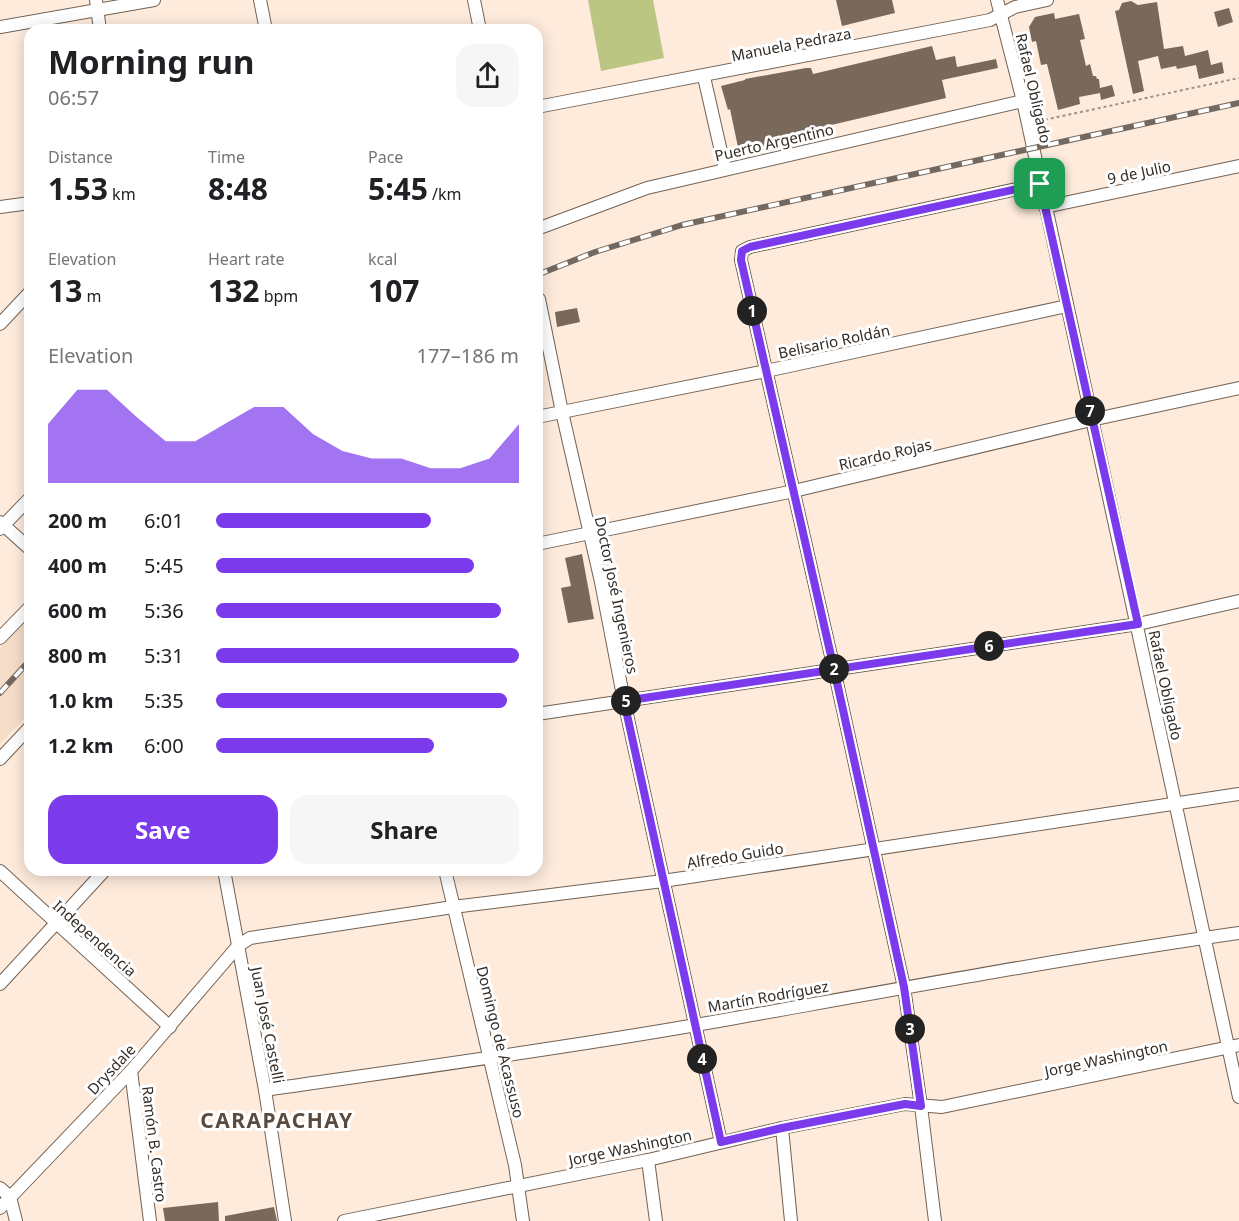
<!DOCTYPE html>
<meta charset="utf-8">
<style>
body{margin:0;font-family:"Noto Sans",sans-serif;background:#f6f6f6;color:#202124;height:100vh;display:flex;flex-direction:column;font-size:22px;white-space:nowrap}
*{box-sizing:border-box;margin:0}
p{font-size:20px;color:#757577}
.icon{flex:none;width:33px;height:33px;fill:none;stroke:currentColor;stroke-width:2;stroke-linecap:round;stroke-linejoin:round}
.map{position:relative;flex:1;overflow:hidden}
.panel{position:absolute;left:24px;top:24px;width:519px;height:852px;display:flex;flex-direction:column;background:#fff;border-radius:18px;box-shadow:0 3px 15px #0003}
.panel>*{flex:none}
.pin{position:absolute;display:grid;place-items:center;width:51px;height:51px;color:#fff;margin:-26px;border-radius:12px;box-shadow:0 3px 9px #0006}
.km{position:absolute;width:30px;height:30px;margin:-15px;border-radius:50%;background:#222;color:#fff;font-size:16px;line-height:30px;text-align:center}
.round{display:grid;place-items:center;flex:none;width:63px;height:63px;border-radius:18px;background:#f6f6f6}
.summary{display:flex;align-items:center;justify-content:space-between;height:102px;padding:0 24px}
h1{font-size:33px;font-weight:700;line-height:45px}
.stats{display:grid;grid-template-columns:repeat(3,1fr);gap:9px;height:102px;padding:6px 24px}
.stats div{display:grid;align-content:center}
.stats b{font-size:30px;font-weight:700}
.stats small{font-size:16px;font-weight:400}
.stats p{font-size:16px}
.chart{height:168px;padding:12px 24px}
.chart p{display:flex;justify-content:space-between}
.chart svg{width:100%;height:108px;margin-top:6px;fill:#7c3aed;opacity:.7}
.action{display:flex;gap:12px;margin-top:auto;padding:12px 24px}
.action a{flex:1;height:69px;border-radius:18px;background:#7c3aed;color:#fff;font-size:24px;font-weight:700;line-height:69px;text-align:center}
.action a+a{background:#f6f6f6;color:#202124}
ul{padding:0 24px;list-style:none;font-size:20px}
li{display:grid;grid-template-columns:96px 72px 1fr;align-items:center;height:45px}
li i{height:15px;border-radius:8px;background:#7c3aed}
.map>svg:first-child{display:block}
</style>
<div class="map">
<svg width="1239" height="1221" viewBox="0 0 1239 1221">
<rect width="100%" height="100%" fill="#feebdc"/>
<polygon fill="#f6ddc8" points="30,616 30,712 0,744 0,648"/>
<polygon fill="#bbc682" points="588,0 653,0 664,58 601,71"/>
<g fill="#79695b">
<polygon points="836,0 892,0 895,13 842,26"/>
<polygon points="1131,1 1138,5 1157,2 1164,49 1183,46 1185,56 1208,50 1211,65 1222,62 1224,73 1199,79 1196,65 1177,69 1176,66 1161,69 1158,56 1138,61 1144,91 1133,94 1115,11 1119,10 1122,3"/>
<polygon points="1229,8 1233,22 1218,27 1214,12"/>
<polygon points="1054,13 1055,19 1079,14 1085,39 1080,40 1086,66 1090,64 1093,76 1096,76 1097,79 1099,79 1100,88 1112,85 1115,96 1101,100 1100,93 1079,97 1080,104 1058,110 1047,64 1041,65 1036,41 1032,42 1029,27 1035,17"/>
<polygon points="932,46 936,60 955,56 957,67 996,59 998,68 942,80 946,98 827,126 828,133 819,135 739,152 730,109 728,110 721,86 745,80 745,79 806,68 811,68 813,74"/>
<polygon points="577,308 580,322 557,327 555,312"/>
<polygon points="582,554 594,619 568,623 561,588 571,586 565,558"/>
<polygon points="218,1202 219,1221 165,1221 163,1208"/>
<polygon points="274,1207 277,1221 225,1221 225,1216"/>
</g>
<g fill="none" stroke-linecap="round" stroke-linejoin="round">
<defs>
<g id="street">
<polyline points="96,0 100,30"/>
<polyline points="260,0 266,30"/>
<polyline points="474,0 480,30"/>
<polyline points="997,0 1023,101 1239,1097"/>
<polyline points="0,27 154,0"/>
<polyline points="704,77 725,169"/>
<polyline points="537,107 990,20 1015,7 1047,0"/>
<polyline points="0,207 30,203"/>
<polyline points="1045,207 1239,166"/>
<polyline points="537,229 647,188 1023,101"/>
<polyline points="539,299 562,412 601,582 624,701 721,1142"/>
<polyline points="0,324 30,292"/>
<polyline points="537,417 766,371 1067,306"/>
<polyline points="0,522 30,549"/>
<polyline points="0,529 30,498"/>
<polyline points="537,544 794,491 1091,420 1239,388"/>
<polyline points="0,638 30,607"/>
<polyline points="537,714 1138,624 1239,601"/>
<polyline points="0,759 30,727"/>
<polyline points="224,870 265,1090 285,1221"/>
<polyline points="445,870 515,1165 523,1221"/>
<polyline points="0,871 170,1027"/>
<polyline points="0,984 105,870"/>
<polyline points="131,1071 150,1221"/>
<path d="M 265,1090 C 409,1069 553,1050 696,1025 C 877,993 1057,959 1239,933"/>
<polyline points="782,1128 791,1221"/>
<polyline points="648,1160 656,1221"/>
<polyline points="0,1188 10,1197 16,1221"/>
<polyline points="0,1208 131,1071 238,946 250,938 453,907 663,881 1239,794"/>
<polyline points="344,1221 648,1160 782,1128 905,1104 942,1107 1239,1045"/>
<polyline points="935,1221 921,1106 904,987 834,669 741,260 742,251 750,247 1040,184"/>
</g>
</defs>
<use href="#street" stroke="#726254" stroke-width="14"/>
<g stroke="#9f9287" stroke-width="2" stroke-dasharray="3 3" stroke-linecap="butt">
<polyline points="1039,121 1239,78"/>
<polyline points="537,270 539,274 539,287"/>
</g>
<use href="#street" stroke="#fff" stroke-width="12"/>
<defs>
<g id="rail">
<polyline points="537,275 595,252 682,225 1239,103"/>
<polyline points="0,693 30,660"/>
</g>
</defs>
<use href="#rail" stroke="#746960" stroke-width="6"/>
<use href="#rail" stroke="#fff" stroke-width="4" stroke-dasharray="11" stroke-linecap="butt"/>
</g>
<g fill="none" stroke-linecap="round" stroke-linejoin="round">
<defs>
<polyline id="route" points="1040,184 750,247 742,251 741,260 834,669 904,987 921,1106 905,1104 782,1128 721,1142 624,701 1138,624 1040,184"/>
</defs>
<use href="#route" stroke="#fff" stroke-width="12"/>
<use href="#route" stroke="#7c3aed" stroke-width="8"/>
</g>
<g text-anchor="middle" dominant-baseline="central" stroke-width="6" stroke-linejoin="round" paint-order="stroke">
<g font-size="15" fill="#342d27" stroke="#fff">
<text transform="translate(791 44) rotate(-11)">Manuela Pedraza</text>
<text transform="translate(1034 88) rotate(77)">Rafael Obligado</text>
<text transform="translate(774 142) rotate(-13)">Puerto Argentino</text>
<text transform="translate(1139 172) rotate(-12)">9 de Julio</text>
<text transform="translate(834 341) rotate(-12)">Belisario Roldán</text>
<text transform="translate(885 454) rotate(-13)">Ricardo Rojas</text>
<text transform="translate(617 595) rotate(78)">Doctor José Ingenieros</text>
<text transform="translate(1166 685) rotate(78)">Rafael Obligado</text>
<text transform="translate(735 855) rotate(-9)">Alfredo Guido</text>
<text transform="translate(95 938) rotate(42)">Independencia</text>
<text transform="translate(768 996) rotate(-10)">Martín Rodríguez</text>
<text transform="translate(268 1025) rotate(79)">Juan José Castelli</text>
<text transform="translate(501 1042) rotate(76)">Domingo de Acassuso</text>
<text transform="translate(1106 1058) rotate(-12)">Jorge Washington</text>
<text transform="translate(111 1069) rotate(-47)">Drysdale</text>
<text transform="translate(155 1144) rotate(83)">Ramón B. Castro</text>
<text transform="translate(630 1147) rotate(-12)">Jorge Washington</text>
</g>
<g font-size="21" font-weight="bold" letter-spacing="1.5" fill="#5a4b3e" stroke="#fff">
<text x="277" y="1120">CARAPACHAY</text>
</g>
</g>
</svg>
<div class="pin" style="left:1040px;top:184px;background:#1e9e55"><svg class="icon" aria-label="arrive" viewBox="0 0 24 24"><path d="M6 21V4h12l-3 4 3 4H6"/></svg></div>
<b class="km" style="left:752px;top:311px">1</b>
<b class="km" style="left:834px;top:669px">2</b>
<b class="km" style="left:910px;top:1029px">3</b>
<b class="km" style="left:702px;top:1059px">4</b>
<b class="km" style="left:626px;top:701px">5</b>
<b class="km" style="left:989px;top:646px">6</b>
<b class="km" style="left:1090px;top:411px">7</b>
<section class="panel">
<div class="summary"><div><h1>Morning run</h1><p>06:57</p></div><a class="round"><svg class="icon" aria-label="share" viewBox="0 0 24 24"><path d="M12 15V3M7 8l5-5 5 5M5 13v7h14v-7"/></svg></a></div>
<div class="stats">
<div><p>Distance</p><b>1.53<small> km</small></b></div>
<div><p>Time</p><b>8:48</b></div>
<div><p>Pace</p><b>5:45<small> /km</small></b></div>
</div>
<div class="stats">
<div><p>Elevation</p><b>13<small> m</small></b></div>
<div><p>Heart rate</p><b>132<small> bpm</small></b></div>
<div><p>kcal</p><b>107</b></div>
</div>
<div class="chart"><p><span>Elevation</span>177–186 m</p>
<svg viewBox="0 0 160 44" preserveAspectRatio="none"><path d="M0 44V20L10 6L20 6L30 17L40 27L50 27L60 20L70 13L80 13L90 24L100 31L110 34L120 34L130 38L140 38L150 34L160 20V44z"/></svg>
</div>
<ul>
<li><b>200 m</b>6:01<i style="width:71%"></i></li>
<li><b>400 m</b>5:45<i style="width:85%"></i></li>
<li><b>600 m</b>5:36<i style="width:94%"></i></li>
<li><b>800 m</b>5:31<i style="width:100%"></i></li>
<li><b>1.0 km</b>5:35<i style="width:96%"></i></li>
<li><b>1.2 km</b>6:00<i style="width:72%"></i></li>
</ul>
<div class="action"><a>Save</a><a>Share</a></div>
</section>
</div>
